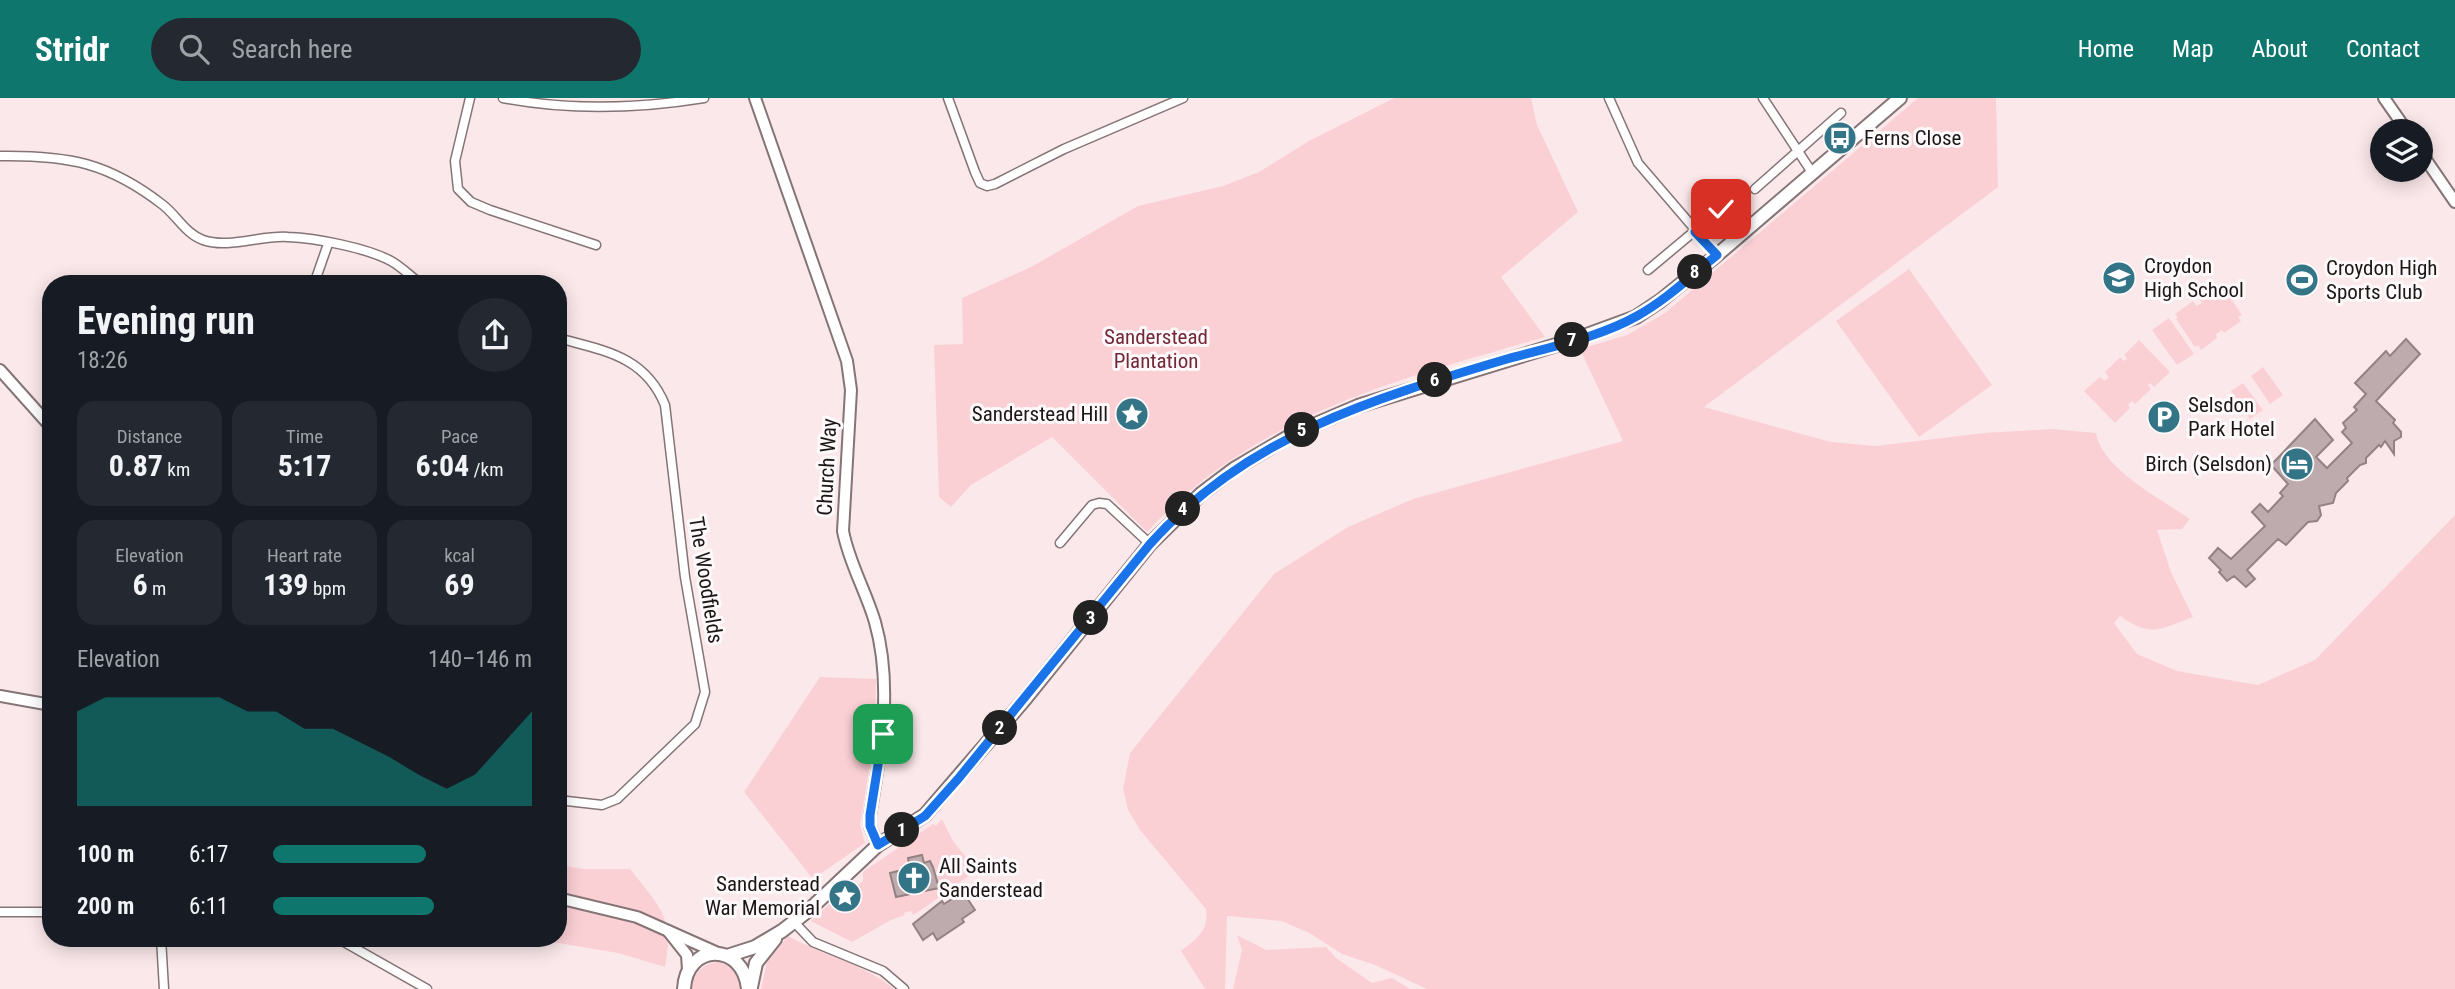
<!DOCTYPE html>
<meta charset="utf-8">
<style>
body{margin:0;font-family:"Roboto Condensed",sans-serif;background:#242831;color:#f1f3f6;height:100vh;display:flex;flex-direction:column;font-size:26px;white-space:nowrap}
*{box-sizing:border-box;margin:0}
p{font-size:23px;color:#9ea1a6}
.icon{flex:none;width:38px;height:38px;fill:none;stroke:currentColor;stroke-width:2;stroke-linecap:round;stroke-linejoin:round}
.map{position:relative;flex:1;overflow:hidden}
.side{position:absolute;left:42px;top:177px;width:525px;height:672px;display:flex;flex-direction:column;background:#171b24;border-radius:28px;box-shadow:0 4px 18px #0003}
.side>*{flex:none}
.controls{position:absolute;left:2370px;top:21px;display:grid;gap:14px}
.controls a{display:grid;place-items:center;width:63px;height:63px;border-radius:50%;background:#171b24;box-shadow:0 4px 18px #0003;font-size:35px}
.pin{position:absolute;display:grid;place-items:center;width:60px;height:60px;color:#fff;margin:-30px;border-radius:14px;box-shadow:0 4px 10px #0006}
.km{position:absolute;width:35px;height:35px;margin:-18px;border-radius:50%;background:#222;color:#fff;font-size:19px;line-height:35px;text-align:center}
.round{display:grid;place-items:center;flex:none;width:74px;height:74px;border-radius:37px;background:#242831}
.head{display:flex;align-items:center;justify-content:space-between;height:119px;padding:0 35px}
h1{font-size:38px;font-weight:700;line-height:52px}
.metrics{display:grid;grid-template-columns:repeat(3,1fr);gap:10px;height:119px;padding:7px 35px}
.metrics div{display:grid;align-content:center;border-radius:18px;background:#242831;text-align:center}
.metrics b{font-size:30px;font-weight:700}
.metrics small{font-size:19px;font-weight:400}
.metrics p{font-size:19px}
.chart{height:196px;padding:14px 35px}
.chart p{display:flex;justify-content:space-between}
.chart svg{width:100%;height:126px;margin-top:7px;fill:#0f766e;opacity:.7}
ul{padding:0 35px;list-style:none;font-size:23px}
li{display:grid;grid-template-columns:112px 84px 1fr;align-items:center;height:52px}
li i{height:18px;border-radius:9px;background:#0f766e}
header{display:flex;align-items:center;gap:42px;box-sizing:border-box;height:98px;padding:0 35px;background:#0f766e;color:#fff}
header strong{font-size:33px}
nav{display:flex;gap:38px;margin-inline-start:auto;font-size:24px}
.search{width:490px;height:63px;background:#242831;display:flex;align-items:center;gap:18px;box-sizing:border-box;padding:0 24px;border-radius:38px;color:#9ea1a6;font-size:26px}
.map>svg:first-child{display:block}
</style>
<header>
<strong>Stridr</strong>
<div class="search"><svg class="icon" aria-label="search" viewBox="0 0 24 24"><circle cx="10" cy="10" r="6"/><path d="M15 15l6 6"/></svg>Search here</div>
<nav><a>Home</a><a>Map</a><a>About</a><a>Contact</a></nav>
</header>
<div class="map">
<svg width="2455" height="891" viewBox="0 0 2455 891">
<rect width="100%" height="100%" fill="#fbe8ea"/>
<g fill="#fbd0d5">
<path d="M 1394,0 L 1531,0 L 1537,27 L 1578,114 L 1501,179 L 1545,239 C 1397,282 1256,316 1147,434 L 1052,339 L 971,387 L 951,409 L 939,399 L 934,247 L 963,246 L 962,200 L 1031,169 L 1138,108 L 1223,88 L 1259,74 L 1309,43 Z"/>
<path d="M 1918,0 L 1996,0 L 1998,89 L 1704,309 L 1831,344 L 1876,348 L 1984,335 L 2051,331 L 2096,335 C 2102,371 2161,401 2190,421 L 2182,431 L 2157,432 L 2171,474 L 2193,519 C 2161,531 2150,540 2120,518 L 2114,525 L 2137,556 L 2177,573 L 2258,587 L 2315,562 L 2455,417 L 2455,891 L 1427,891 L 1375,867 L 1342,856 L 1311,836 L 1282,823 L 1227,818 L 1225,891 L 1205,891 L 1181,853 C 1197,840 1209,833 1206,811 L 1140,732 L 1128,712 L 1123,691 L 1130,655 L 1274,476 L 1348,429 L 1413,401 L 1623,343 L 1580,251 L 1627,237 L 1665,215 Z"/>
<polygon points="1909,171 1992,287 1919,339 1836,223"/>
<polygon points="2216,187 2219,191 2223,189 2242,217 2238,219 2241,223 2224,235 2222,232 2216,236 2217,240 2201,252 2198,247 2195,249 2176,221 2178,219 2175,216 2193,203 2196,208 2202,205 2199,199"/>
<polygon points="2169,220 2194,256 2177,267 2152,232"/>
<polygon points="2139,242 2170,274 2154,289 2150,285 2148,287 2151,291 2135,306 2132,303 2128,307 2130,310 2115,325 2084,293 2100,279 2105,283 2109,279 2105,274 2120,259 2124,263 2127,260 2124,257"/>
<polygon points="2263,269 2283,297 2270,306 2251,278"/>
<polygon points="2243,285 2263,312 2250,321 2231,293"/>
<polygon points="820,579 876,581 875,636 860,727 865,745 813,781 744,694"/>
<path d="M 942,721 L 953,743 L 977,773 C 954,787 936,803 913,817 L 911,813 L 904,815 L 905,817 L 891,822 L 852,844 L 811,823 L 851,786 L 858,787 L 863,783 L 863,774 L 933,726 L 936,728 Z"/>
<path d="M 558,767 L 584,771 L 630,771 C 659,808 675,819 665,869 L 618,855 L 528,840 L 558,840 Z"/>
<polygon points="1237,837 1266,852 1326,849 1336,860 1372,885 1392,880 1410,891 1233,891 1242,852"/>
<path d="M 788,838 C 823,858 863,865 894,891 L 761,891 L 767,864 Z"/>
<path d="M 718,864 C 734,868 738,876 743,891 L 691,891 C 693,875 702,866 718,864 Z"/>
</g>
<g fill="#bdabad" stroke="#938284" stroke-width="2">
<polygon points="2406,241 2420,256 2376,303 2395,322 2393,325 2401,334 2401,339 2394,343 2394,356 2385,343 2381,349 2379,347 2366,360 2366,365 2360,367 2347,380 2348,383 2336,395 2333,405 2319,408 2321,417 2317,423 2308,424 2286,447 2278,441 2247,472 2255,481 2246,489 2234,478 2227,483 2219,474 2221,472 2209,460 2218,450 2231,461 2265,428 2252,414 2260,406 2268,414 2283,398 2280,395 2288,386 2271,367 2315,321 2333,342 2316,359 2327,370 2352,345 2342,334 2346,330 2343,325 2357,312 2354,309 2366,296 2355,285 2386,253 2390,258"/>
<polygon points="922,757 924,765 930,763 933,769 939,790 896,799 890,775 910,770 908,760"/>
<polygon points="963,794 975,812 962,821 964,824 937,842 933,835 923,842 913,826 942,803 944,806"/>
</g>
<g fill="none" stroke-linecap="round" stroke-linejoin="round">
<defs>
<g id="street">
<polyline points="470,0 455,63 458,91 471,104 490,112 596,147"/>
<path d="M 503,0 C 571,13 636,11 704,0"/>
<polyline points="948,0 975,74 980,85 987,88 995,86 1064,51 1183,0"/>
<polyline points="1609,0 1638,65 1717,157"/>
<polyline points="1763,0 1813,76"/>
<path d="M 0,58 C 69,57 109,65 163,107 C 177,118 186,136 203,142 C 229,151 261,137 288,139 C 316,140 367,150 391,163 C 402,169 411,179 421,186"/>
<polyline points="1755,91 1841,15"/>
<polyline points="1648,172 1721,111"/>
<polyline points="314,186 328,146"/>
<path d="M 558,240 C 605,253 645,258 665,307 L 685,479 L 705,594 L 695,626 L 617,701 L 602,707 L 558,702"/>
<polyline points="1060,445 1092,407 1099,405 1107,406 1150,446"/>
<polyline points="0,814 51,814"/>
<polyline points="794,824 813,844 883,873 904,891"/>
<polyline points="161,840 164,891"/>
<polyline points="337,840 427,891"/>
</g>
<g id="secondary">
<path d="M 755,0 L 847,263 L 851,292 L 843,433 C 849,465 866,493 875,524 C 893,588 881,654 870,717 L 870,728 L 878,747"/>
<polyline points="2384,0 2407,33"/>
<polyline points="2420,53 2455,104"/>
<polyline points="0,272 51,329"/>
<polyline points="0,598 51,607"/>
<polyline points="558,800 637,819 720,856"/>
<polyline points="668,833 687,857 688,872"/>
</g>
<g id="primary">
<polyline points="730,857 755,849 782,833 809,812 878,747 925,717 1025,601 1150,446 1201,396 1234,371 1295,335 1358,308 1576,241 1636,219 1660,203 1717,157 1900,0"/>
<polyline points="751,889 756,865 775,841"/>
<path d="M 684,891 C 686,845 743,843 748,891"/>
</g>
</defs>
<use href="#street" stroke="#857476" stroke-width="11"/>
<use href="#secondary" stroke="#857476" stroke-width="14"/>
<use href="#primary" stroke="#857476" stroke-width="16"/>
<use href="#street" stroke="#fff" stroke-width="8"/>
<use href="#secondary" stroke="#fff" stroke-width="10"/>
<use href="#primary" stroke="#fff" stroke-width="12"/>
</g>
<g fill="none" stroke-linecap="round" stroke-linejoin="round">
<defs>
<path id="route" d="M 883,636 L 870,717 L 870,728 L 878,747 L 925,718 L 958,681 L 1150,446 C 1247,338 1372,301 1507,261 C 1549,249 1598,240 1637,218 C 1666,202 1691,178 1717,157 L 1695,134 L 1721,111"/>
</defs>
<use href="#route" stroke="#fff" stroke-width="14"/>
<use href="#route" stroke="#1a73e8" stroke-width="9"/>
</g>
<defs>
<symbol id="bus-disc" viewBox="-11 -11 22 22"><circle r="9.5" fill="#337487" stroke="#fdf9fa"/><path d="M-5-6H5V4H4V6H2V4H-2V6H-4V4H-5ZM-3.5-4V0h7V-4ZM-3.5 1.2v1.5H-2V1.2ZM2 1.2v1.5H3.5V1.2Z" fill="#fff"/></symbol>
<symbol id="school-disc" viewBox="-11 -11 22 22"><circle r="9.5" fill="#337487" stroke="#fdf9fa"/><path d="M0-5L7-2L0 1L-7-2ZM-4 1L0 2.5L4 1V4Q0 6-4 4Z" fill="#fff"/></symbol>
<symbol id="stadium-disc" viewBox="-11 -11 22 22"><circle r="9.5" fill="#337487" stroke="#fdf9fa"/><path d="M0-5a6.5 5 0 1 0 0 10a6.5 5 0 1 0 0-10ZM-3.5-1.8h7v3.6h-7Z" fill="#fff"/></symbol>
<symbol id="sight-disc" viewBox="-11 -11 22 22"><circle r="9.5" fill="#337487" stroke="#fdf9fa"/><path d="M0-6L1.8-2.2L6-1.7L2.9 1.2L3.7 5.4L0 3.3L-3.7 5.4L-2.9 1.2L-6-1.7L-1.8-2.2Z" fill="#fff"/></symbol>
<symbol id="parking-disc" viewBox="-11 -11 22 22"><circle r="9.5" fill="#337487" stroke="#fdf9fa"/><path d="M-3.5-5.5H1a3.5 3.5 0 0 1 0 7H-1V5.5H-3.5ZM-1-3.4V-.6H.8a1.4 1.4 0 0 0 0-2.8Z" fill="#fff"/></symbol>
<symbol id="hotel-disc" viewBox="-11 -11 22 22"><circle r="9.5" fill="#337487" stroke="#fdf9fa"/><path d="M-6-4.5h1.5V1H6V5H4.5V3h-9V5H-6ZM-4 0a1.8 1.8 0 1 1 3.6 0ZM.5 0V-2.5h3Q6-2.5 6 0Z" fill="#fff"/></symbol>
<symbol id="church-disc" viewBox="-11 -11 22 22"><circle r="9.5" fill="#337487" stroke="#fdf9fa"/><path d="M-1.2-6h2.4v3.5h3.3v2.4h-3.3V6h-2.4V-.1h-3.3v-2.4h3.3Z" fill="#fff"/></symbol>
</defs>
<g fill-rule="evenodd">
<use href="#bus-disc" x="1821" y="21" width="38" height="38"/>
<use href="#school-disc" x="2100" y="161" width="38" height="38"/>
<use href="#stadium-disc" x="2283" y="163" width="38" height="38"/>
<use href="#sight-disc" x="1113" y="297" width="38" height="38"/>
<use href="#parking-disc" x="2145" y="300" width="38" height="38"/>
<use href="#hotel-disc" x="2278" y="347" width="38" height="38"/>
<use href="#church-disc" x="895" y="761" width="38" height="38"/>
<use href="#sight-disc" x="826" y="779" width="38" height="38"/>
</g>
<g text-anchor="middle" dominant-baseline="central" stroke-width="6" stroke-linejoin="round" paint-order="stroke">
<g font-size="21" fill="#1c1616" stroke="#fdf9fa" text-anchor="start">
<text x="1864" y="40">Ferns Close</text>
<text x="2144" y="168">Croydon<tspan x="2144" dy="24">High School</tspan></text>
<text x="2326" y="170">Croydon High<tspan x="2326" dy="24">Sports Club</tspan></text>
<text x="2188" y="307">Selsdon<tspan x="2188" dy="24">Park Hotel</tspan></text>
<text x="1108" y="316" text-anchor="end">Sanderstead Hill</text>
<text x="2272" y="366" text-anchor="end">Birch (Selsdon)</text>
<text x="939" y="768">All Saints<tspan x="939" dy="24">Sanderstead</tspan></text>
<text x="820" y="786" text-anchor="end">Sanderstead<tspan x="820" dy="24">War Memorial</tspan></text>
</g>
<g font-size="21" fill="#742738" stroke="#fdf9fa">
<text x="1156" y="239">Sanderstead<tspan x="1156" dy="24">Plantation</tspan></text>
</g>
<g font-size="21" fill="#1c1616" stroke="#fdf9fa">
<text transform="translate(827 369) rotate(-87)">Church Way</text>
<text transform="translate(706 482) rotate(81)">The Woodfields</text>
</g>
</g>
</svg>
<div class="controls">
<a><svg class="icon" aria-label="layers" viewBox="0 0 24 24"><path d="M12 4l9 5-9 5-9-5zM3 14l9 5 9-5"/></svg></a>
</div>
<div class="pin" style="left:883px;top:636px;background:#1e9e55"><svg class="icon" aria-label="arrive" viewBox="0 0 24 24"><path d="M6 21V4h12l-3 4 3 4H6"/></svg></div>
<div class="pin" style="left:1721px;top:111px;background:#d93025"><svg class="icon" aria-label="check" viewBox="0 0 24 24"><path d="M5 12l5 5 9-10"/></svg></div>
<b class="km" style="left:902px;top:732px">1</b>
<b class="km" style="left:1000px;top:630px">2</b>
<b class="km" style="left:1091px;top:520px">3</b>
<b class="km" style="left:1183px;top:411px">4</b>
<b class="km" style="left:1302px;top:332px">5</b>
<b class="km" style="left:1435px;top:282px">6</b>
<b class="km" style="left:1572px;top:242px">7</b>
<b class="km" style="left:1695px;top:174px">8</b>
<section class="side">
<div class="head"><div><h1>Evening run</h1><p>18:26</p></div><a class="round"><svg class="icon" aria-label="share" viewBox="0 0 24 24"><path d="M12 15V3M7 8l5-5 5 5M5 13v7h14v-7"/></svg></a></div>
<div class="metrics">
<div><p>Distance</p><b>0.87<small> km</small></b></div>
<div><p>Time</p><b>5:17</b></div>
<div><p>Pace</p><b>6:04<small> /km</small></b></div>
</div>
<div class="metrics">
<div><p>Elevation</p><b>6<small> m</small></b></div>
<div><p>Heart rate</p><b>139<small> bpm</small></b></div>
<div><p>kcal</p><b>69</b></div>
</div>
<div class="chart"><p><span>Elevation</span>140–146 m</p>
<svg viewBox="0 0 160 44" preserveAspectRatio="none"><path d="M0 44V11L10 6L20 6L30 6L40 6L50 6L60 11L70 11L80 17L90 17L100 22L110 27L120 33L130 38L140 33L150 22L160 11V44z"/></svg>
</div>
<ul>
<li><b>100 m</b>6:17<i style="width:59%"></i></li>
<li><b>200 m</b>6:11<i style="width:62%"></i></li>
</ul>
</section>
</div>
